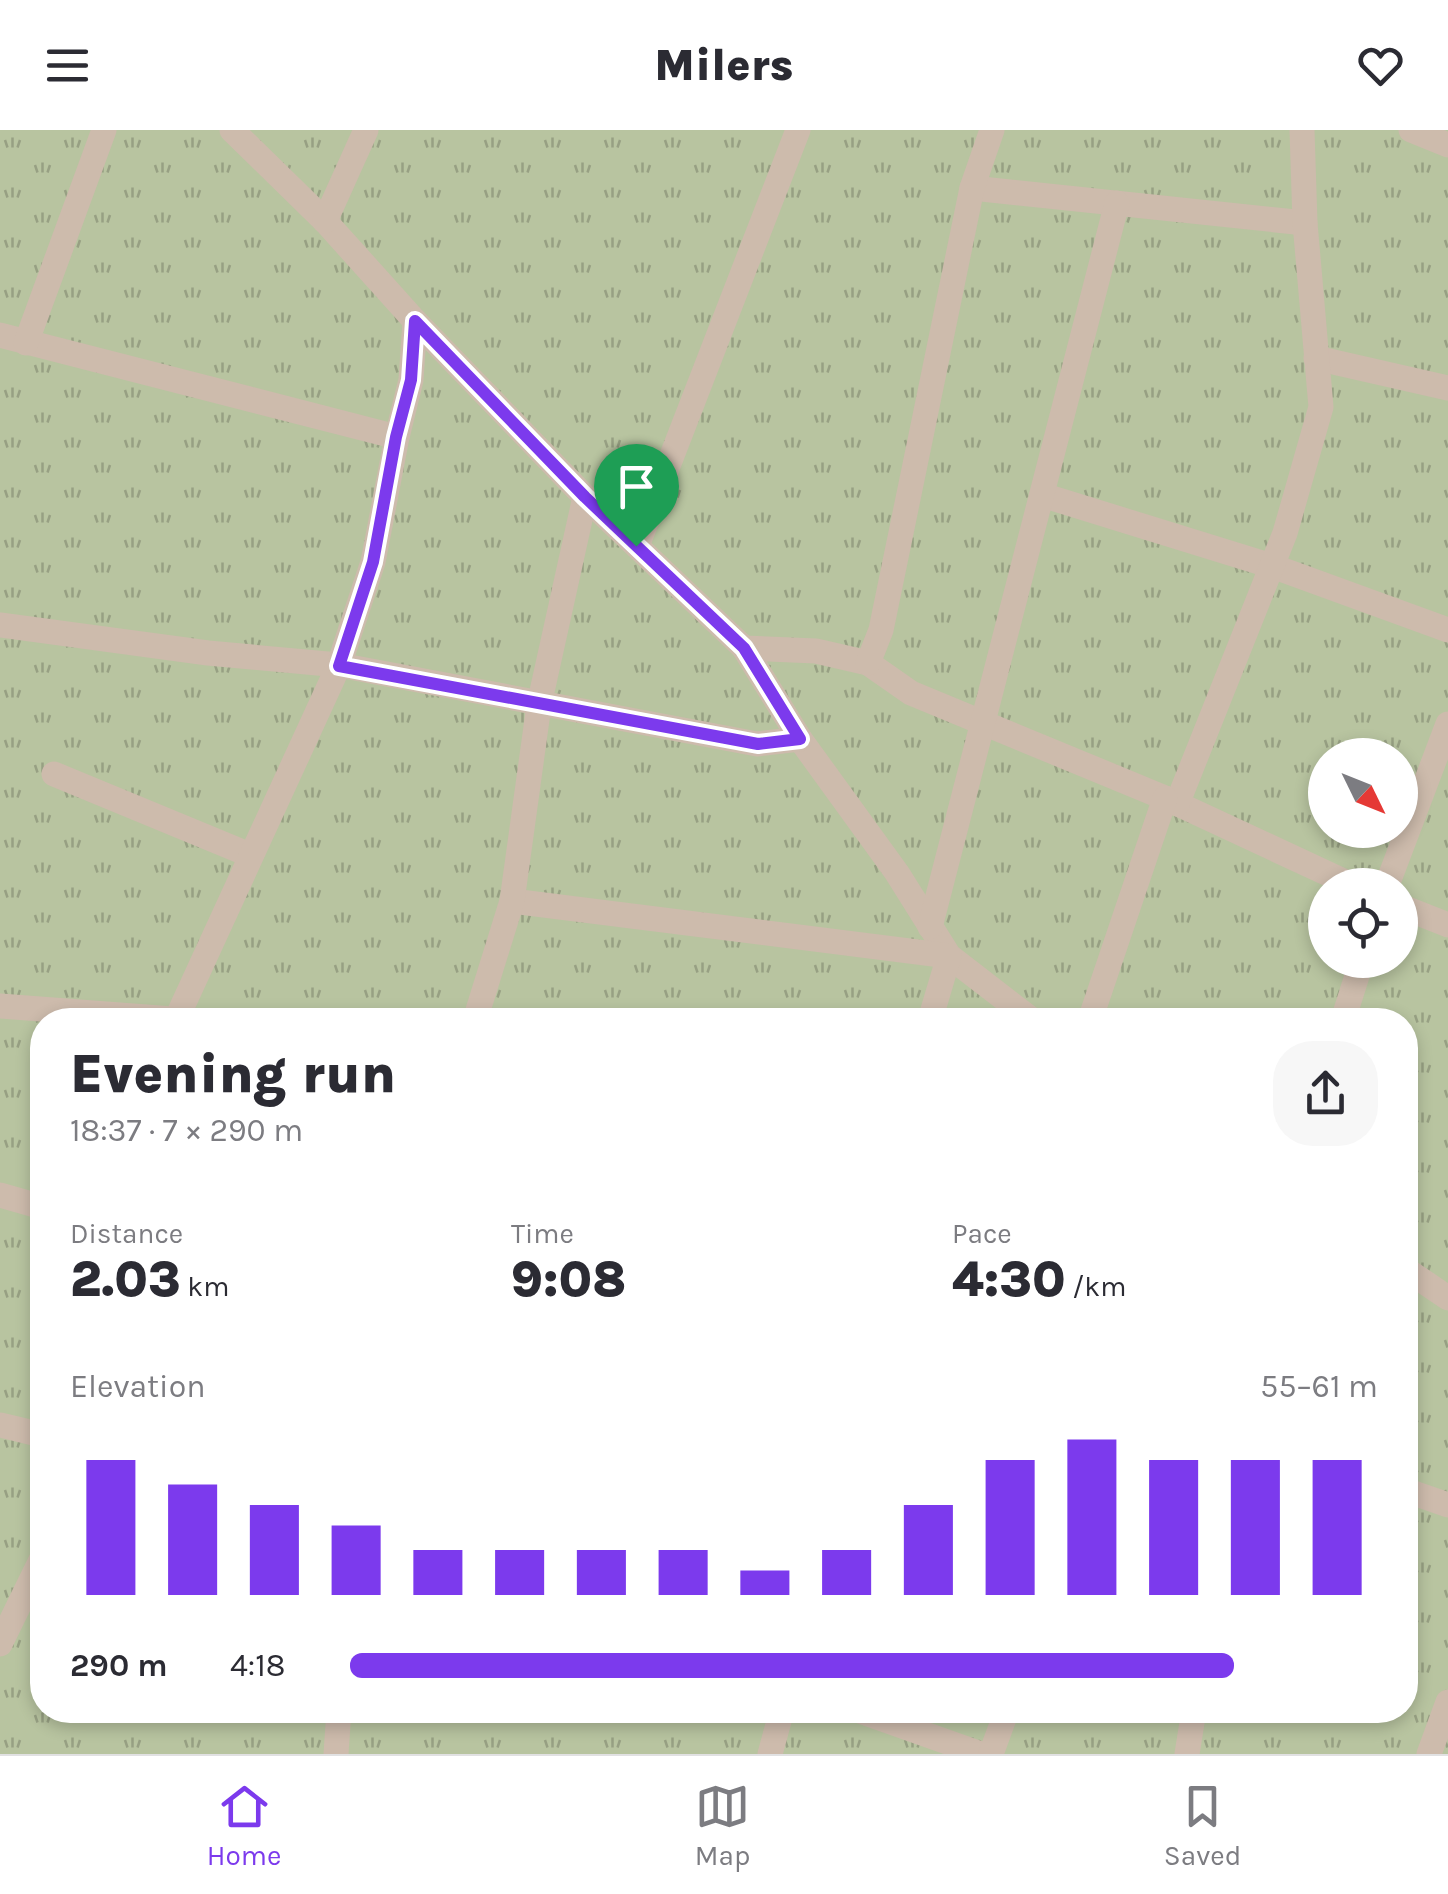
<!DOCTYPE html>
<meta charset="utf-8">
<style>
body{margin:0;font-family:Karla,sans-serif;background:#f7f7f7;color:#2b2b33;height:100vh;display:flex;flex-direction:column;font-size:38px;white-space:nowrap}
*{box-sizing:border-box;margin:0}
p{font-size:32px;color:#7c7c81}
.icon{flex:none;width:55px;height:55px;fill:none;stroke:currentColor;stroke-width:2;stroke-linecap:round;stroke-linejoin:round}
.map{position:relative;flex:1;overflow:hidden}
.details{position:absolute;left:30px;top:878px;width:1388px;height:715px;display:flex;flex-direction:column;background:#fff;border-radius:40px;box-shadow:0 5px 15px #0003}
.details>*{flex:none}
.needle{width:65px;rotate:133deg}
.tools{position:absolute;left:1308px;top:608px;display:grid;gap:20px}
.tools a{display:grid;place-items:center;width:110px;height:110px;border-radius:50%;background:#fff;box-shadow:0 5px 15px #0003;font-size:50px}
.pin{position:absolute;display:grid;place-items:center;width:85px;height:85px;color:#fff;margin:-102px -42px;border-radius:50% 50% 50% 0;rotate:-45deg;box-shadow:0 0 10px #0007}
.pin .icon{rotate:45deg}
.round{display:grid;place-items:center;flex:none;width:105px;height:105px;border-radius:40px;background:#f7f7f7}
.overview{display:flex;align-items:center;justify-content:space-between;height:170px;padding:0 40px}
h1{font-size:55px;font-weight:800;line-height:75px}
.figures{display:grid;grid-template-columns:repeat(3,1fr);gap:15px;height:170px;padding:10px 40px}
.figures div{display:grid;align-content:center}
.figures b{font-size:50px;font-weight:800}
.figures small{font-size:28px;font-weight:400}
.figures p{font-size:28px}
.chart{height:280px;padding:20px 40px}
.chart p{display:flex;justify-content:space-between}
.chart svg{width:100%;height:180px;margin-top:10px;stroke:#7c3aed;stroke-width:6}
ul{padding:0 40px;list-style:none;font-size:32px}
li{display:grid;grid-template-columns:160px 120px 1fr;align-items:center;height:75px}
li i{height:25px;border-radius:12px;background:#7c3aed}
header{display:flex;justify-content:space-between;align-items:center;height:130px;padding:0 40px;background:#fff;font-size:45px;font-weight:800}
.tabs{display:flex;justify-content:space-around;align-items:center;height:140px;border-top:2px solid #e1e1e2;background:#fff;font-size:28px;color:#7c7c81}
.tabs a{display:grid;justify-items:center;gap:5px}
.tabs .on{color:#7c3aed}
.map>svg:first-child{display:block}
</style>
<header><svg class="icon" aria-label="menu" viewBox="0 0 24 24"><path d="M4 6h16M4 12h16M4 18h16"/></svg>Milers<svg class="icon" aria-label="heart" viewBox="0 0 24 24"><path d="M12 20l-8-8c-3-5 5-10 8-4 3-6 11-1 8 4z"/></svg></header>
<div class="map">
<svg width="1448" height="1624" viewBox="0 0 1448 1624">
<defs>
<pattern id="grass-tufts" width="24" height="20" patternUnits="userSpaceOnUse" patternTransform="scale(2.5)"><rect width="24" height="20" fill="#b8c4a0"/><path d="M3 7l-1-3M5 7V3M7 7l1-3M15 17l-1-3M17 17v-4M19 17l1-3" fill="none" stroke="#97a083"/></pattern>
</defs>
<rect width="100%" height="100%" fill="#f4ebe1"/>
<path fill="url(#grass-tufts)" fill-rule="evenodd" d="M 0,0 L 1448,0 L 1448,1624 L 0,1624 ZM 1325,625 L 1400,625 L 1400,700 L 1325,700 ZM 1325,755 L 1400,755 L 1400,830 L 1325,830 ZM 42,890 L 1405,890 L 1405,1580 L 42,1580 Z"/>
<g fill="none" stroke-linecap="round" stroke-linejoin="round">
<g stroke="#cdbbac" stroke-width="25">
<polyline points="232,0 325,91 415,191 585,367 744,518 800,609 897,743 949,826 1032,890"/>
<polyline points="1411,0 1448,15"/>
<polyline points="972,58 1305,93"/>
<polyline points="325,91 366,0"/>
<polyline points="0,205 397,307"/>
<polyline points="26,213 104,0"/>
<polyline points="1316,228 1448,258"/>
<polyline points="1042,365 1272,436 1448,500"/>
<polyline points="637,416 798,0"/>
<polyline points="0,495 208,523 339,535 757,614 800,609"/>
<polyline points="744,518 816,521 868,533 911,563 1165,668 1352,755"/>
<polyline points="868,533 881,500 972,58 992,0"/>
<polyline points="54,644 250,725"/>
<polyline points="1177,674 1285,403 1321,277 1305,93 1302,0"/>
<polyline points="1387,755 1448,594"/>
<polyline points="512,771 949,826 930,890"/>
<polyline points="1400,776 1448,795"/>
<polyline points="930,797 1117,73"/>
<polyline points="0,876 186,890"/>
<polyline points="176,890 339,535 373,432 397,307 411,250 415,191"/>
<polyline points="475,890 512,771 539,575 585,367"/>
<polyline points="1090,890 1165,668"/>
<polyline points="1343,890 1362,830"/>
<polyline points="0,1065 42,1077"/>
<polyline points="1405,1139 1448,1168"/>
<polyline points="0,1295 42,1305"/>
<polyline points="1405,1360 1448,1375"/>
<polyline points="0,1514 42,1428"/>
<polyline points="857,1580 981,1624"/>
<polyline points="336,1624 339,1580"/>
<polyline points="770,1624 782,1580"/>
<polyline points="991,1624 1007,1580"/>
<polyline points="1187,1624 1194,1580"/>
<polyline points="1429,1624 1448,1572"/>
</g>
</g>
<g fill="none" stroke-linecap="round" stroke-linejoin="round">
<defs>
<polygon id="route" points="415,191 585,367 744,518 800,609 758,614 339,536 373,432 396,307 411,250"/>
</defs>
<use href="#route" stroke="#fff" stroke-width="20"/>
<use href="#route" stroke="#7c3aed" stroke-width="12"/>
</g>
</svg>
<div class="tools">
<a><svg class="needle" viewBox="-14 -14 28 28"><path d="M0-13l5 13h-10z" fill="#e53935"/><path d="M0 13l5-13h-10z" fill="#7c7c81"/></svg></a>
<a><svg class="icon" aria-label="locate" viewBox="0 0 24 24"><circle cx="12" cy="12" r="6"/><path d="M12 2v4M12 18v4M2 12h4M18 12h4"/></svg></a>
</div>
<div class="pin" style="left:636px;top:416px;background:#1e9e55"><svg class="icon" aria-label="arrive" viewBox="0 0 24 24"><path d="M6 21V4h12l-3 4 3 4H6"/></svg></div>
<section class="details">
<div class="overview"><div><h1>Evening run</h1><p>18:37 · 7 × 290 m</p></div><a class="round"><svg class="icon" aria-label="share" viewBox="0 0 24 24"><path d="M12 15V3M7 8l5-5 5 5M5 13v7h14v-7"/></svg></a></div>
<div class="figures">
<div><p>Distance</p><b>2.03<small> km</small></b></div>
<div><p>Time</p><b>9:08</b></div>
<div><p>Pace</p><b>4:30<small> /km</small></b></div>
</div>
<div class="chart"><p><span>Elevation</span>55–61 m</p>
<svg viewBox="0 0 160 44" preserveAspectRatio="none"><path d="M5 44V11M15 44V17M25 44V22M35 44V27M45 44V33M55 44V33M65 44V33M75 44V33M85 44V38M95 44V33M105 44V22M115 44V11M125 44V6M135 44V11M145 44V11M155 44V11"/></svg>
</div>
<ul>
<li><b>290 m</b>4:18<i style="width:86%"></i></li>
</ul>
</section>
</div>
<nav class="tabs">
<a class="on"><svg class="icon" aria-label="home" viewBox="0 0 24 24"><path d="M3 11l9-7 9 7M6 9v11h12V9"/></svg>Home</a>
<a><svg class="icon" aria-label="map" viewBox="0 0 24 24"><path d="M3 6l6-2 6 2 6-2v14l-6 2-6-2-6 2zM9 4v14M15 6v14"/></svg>Map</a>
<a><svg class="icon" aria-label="saved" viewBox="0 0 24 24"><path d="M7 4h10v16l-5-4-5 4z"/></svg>Saved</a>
</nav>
